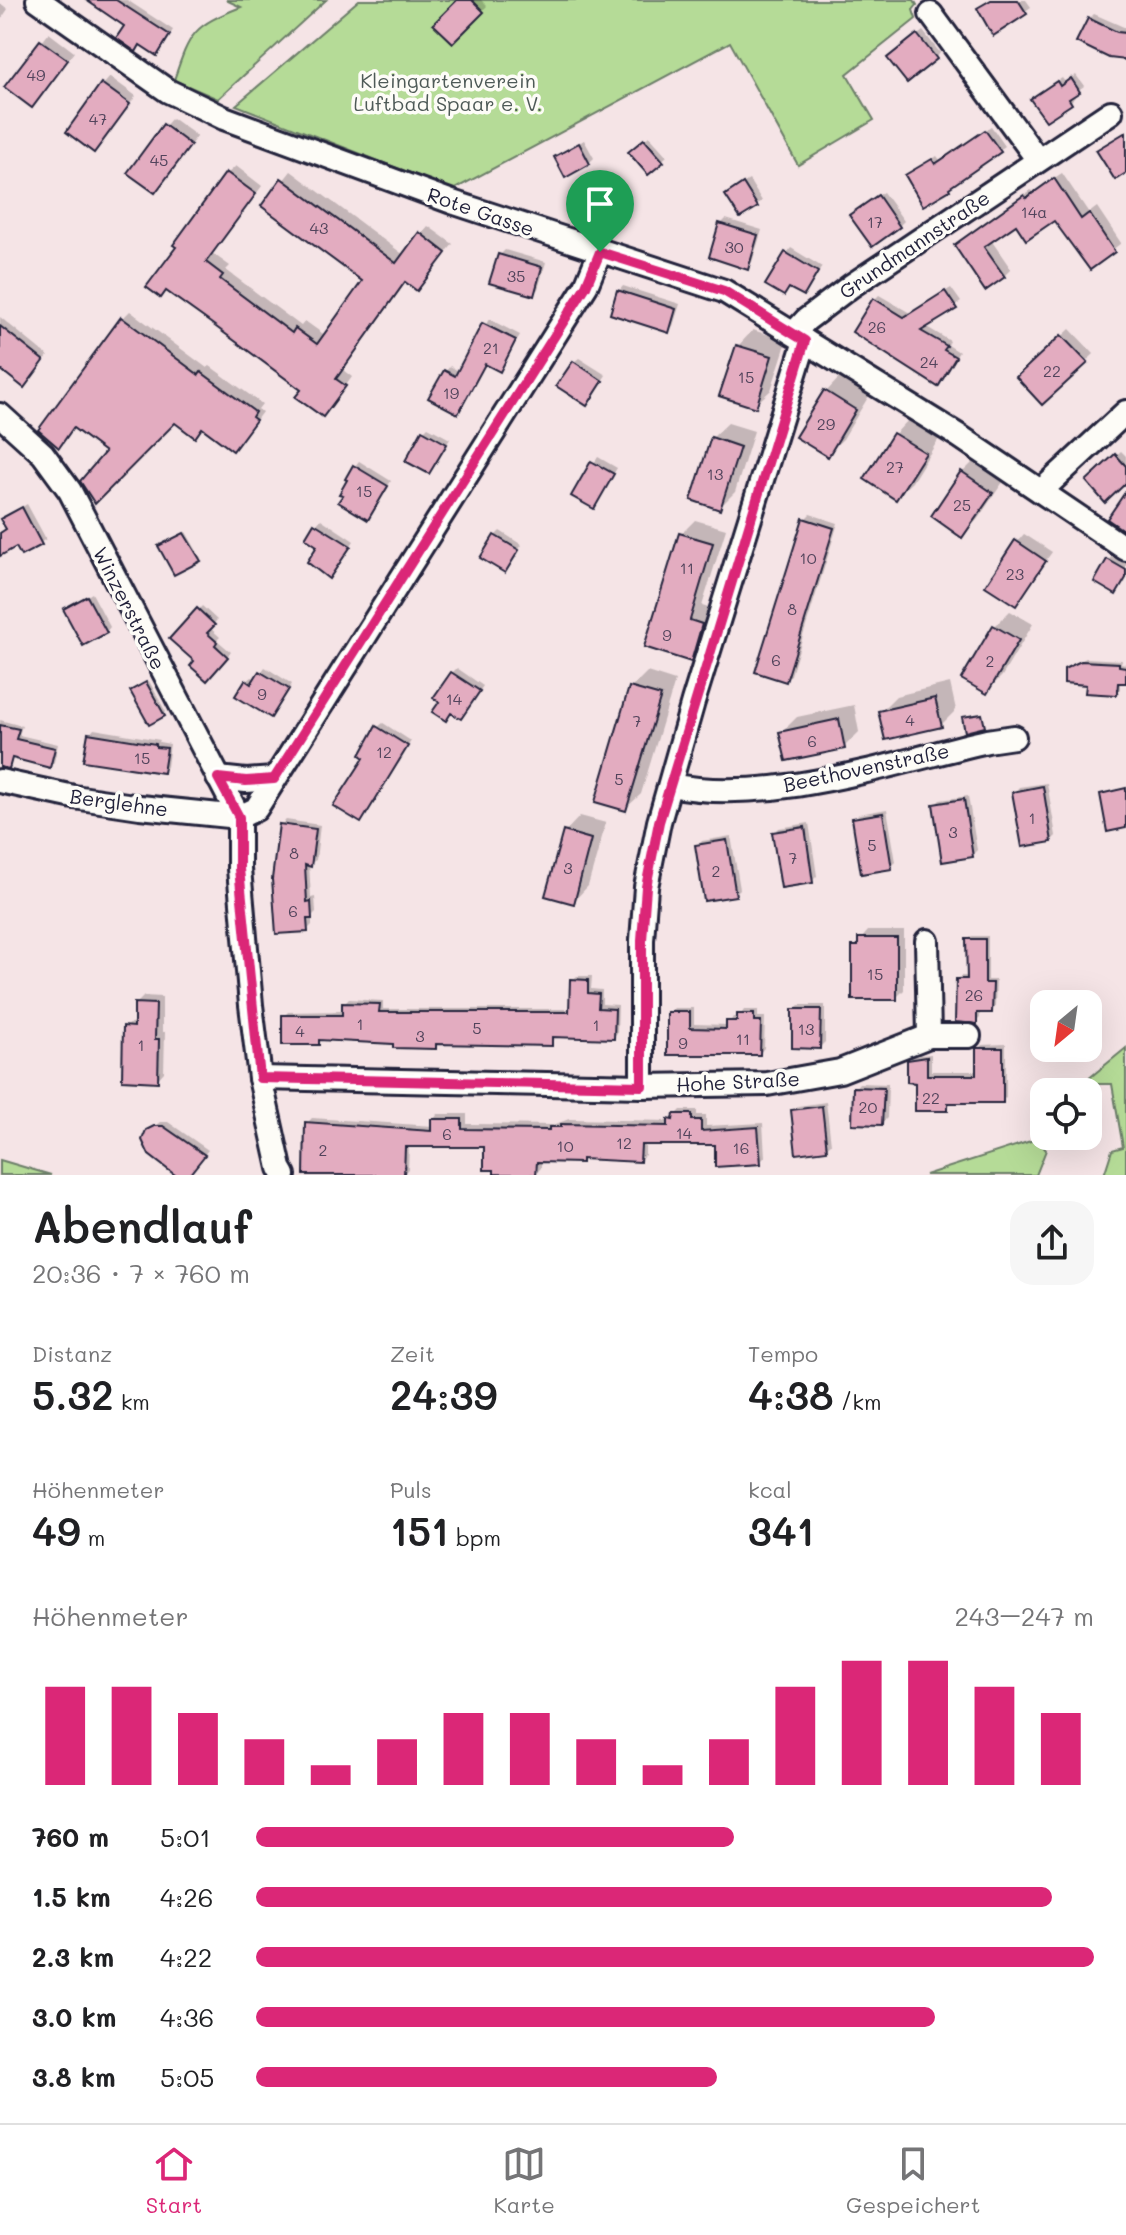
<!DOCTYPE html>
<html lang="de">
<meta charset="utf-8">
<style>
body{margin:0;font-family:Mali,sans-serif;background:#f6f6f6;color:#202124;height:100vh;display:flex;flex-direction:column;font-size:30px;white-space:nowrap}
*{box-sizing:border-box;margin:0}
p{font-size:26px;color:#757577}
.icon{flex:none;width:44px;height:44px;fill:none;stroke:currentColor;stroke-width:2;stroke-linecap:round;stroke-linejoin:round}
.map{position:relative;height:1175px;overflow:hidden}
.drawer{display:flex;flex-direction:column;background:#fff;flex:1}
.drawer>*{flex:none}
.needle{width:52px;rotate:209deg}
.buttons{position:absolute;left:1030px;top:990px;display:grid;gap:16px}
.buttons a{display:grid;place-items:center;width:72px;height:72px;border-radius:16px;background:#fff;box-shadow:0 8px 32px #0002;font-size:40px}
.pin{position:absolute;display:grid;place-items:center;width:68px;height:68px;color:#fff;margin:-82px -34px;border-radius:50% 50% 50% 0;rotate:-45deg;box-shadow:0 0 8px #0007}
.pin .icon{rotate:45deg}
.round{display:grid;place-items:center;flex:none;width:84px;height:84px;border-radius:24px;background:#f6f6f6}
.head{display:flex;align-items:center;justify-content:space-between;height:136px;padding:0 32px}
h1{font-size:44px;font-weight:600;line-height:60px}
.figures{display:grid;grid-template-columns:repeat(3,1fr);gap:12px;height:136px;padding:8px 32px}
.figures div{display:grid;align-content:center}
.figures b{font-size:40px;font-weight:600}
.figures small{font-size:22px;font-weight:400}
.figures p{font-size:22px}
.chart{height:224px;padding:16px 32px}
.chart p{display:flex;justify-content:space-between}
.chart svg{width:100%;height:144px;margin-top:8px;stroke:#db2777;stroke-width:6}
ul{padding:0 32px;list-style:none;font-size:26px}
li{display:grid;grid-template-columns:128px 96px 1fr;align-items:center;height:60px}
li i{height:20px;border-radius:10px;background:#db2777}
.tabs{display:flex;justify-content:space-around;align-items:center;height:112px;border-top:2px solid #e0e0e0;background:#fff;font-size:22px;color:#757577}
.tabs a{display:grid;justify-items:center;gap:4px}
.tabs .active{color:#db2777}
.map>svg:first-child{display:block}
</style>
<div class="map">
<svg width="1126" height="1175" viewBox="0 0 1126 1175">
<rect width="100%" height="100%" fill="#f5e4e6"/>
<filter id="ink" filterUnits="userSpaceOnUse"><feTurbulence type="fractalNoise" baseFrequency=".0125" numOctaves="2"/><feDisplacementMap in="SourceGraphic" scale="16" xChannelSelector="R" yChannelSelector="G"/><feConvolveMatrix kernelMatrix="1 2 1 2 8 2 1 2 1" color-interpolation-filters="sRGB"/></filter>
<g filter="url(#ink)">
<g fill="#b5db97" stroke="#6c7e69" stroke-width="2">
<path d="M 226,0 L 326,0 L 218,99 L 174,80 C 190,32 193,26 241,7 Z"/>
<polygon points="359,0 914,0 917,5 913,10 916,19 847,74 874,120 798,165 730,42 453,190 236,105"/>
<polygon points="1126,1048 1126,1175 1104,1175 1112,1150 1123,1147 1112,1084 1082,1084"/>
<polygon points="1037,1139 1046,1150 1036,1175 925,1175"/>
<polygon points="0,1160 51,1175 0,1175"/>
</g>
<g fill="#0003">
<polygon points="90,0 127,0 173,30 161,49"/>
<polygon points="459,0 481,0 487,6 453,41"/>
<polygon points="991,0 1026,0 1031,7 994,33 980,8"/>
<polygon points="0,3 8,9 0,21"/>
<polygon points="1094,14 1126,28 1126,58 1089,19"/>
<polygon points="923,31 940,53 936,58 895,53"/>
<polygon points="49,33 74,52 32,105 7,87"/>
<polygon points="1076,75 1084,86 1073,94 1075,97 1070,102 1038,94 1062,78 1065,82"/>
<polygon points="110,77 136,96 94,150 103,85"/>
<polygon points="172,118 197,136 155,191 165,126"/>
<polygon points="991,126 1005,146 949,188 907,176 937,156 940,160"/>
<polygon points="649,136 667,156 649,172 636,147"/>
<polygon points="584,140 594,158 589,163 557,157"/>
<polygon points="236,166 262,186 212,253 230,266 226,270 301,326 305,321 326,336 365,281 264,205 291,171 404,255 428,226 453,244 417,289 407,281 343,370 352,377 331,406 303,389 167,289 227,174"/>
<polygon points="1062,173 1089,213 1097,207 1121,243 1091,267 1055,218 1016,223 991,240 1011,269 1004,276 956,245 1031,190 1033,192"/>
<polygon points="749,180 762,201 757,205 732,190"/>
<polygon points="883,192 904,221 899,226 856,210"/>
<polygon points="726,219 762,230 752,262 747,267 721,224"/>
<polygon points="791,248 822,267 803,294 790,286 787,253"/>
<polygon points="505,250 546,262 538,289 533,294 500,255"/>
<polygon points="623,286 680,304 673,326 668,330 619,291"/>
<polygon points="951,288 961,302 925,326 950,341 948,345 959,352 938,384 874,300 879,295 910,313"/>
<polygon points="130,311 207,368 210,366 262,404 258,409 262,412 241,440 204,426 195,435 175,420 108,451 74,426 66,437 122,319"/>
<polygon points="0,317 48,356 28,381 0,368"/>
<polygon points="489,319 520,335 500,369 486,362 458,412 446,371 450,366 460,372"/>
<polygon points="1070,329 1094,354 1042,403 1019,377"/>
<polygon points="753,330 787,341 771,390 755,405 738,346"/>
<polygon points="579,358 606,375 591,398 574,362"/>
<polygon points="841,376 870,394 843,439 827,454 826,392"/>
<polygon points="910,418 940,437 912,482 896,497 867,478 895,434"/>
<polygon points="728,423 754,431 735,492 720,507 712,438"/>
<polygon points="428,427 450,439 433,467 424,431"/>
<polygon points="1121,451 1126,456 1126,481 1088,481"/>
<polygon points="598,457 617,468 593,507 574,495"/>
<polygon points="978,457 1007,476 977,520 962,535 963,472"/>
<polygon points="359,461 391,481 372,512 350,480 355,466"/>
<polygon points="27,504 46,539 22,554 17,544 0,554 0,532 8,528 3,519"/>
<polygon points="810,514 838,523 791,675 786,680 805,519"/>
<polygon points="321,519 354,541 329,577 320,545 307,537"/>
<polygon points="695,520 726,529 702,606 715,610 704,645 690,659 681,534"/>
<polygon points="500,531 522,545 505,570 495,536"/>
<polygon points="186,532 201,558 200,559 163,544"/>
<polygon points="1024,534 1052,552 1015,604 1017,542"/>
<polygon points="1120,555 1126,558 1126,577 1108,560 1113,556 1117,558"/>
<polygon points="92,593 110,627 106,632 66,609"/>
<polygon points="202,606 217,620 210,628 220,637 217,640 231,652 207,678 197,661 172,639"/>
<polygon points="1010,611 1033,624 1002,676 987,691 994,627"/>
<polygon points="1086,658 1122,660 1121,663 1126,664 1126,681 1120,681 1120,689 1116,693 1088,683 1070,666"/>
<polygon points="265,667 292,684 275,711 247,681 252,677 256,679"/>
<polygon points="457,668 483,686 465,712 452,673"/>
<polygon points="647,672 675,681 641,794 625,809 597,800 631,688"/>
<polygon points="149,681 166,712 164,714 135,689"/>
<polygon points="950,683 956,710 941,725 880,712 896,696"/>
<polygon points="854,705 859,732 844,747 782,732 797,717"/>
<polygon points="0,720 22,726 19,735 58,744 54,762 50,766 0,753"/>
<polygon points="383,723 411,741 365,816 366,757 378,727"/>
<polygon points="94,729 160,740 159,742 170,744 167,767 162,771 90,734"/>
<polygon points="1047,783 1056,836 1052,840 1015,792 1019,787"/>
<polygon points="968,796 977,850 972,855 935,805 940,800"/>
<polygon points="887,809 896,862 891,867 854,819 859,814"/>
<polygon points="580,816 606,823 588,886 573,902 565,832"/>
<polygon points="286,820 320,825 316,860 309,864 311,898 315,897 316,912 312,916 312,925 307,930 281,825"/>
<polygon points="809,823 817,876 812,881 774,833 779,828"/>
<polygon points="731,836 740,889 735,894 697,846 702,841"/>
<polygon points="868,931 904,931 904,990 896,998 854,947"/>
<polygon points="972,936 988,936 988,980 996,980 995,1007 992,1011 980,1011 980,1018 976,1022 958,979 961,976 969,976 968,940"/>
<polygon points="577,976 592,976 591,989 602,990 602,1004 618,1005 617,1033 613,1037 556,1035 551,1044 440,1042 435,1047 323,1038 318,1043 284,1016 288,1012 344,1011 344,1004 349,999 383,1001 383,1009 571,1009 572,980"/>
<polygon points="144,996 162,997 162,1032 165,1032 164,1072 157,1080 125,1027 136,1020 136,1004"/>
<polygon points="799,1005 825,1005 825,1042 820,1047 794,1009"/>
<polygon points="674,1008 694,1008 694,1024 728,1025 733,1017 739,1017 744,1010 758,1010 758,1017 765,1017 764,1048 760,1053 669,1053 669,1013"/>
<polygon points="1006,1044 1006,1097 1002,1101 952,1101 947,1109 917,1081 909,1061 913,1056 931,1054 931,1071 978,1071 978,1049 982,1045"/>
<polygon points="859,1083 888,1084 887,1118 882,1123 855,1088"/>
<polygon points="826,1102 831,1144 826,1148 793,1110 798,1106"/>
<polygon points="681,1110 697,1110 697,1115 706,1115 706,1126 763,1123 765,1157 760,1162 717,1143 645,1143 645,1155 639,1160 585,1157 581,1161 541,1160 541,1168 536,1173 486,1145 409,1145 408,1169 403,1174 306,1175 307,1123 312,1118 433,1126 433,1120 438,1114 467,1114 467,1124 553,1125 569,1119 670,1121"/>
<polygon points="160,1122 168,1122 208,1150 188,1175 178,1175 148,1131"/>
</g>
<g fill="#e3acc0" stroke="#22223b" stroke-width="2">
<polygon points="86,0 116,0 170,35 157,56 140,45 136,52 116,38 124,26"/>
<polygon points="457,0 472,0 484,12 453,43 433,24"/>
<polygon points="991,0 1018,0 1027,14 993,36 977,8"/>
<polygon points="1088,18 1117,32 1126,33 1126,60 1109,58 1076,42"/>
<polygon points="917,34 937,59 907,83 887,58"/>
<polygon points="40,40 68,60 32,108 4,87"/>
<polygon points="1071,78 1080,92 1069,99 1072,104 1046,121 1030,99 1057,81 1060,86"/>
<polygon points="101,83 130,104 94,153 66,132"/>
<polygon points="163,124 191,145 155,193 127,173"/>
<polygon points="985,130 1001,152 949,188 950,190 923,206 905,175 932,159 935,164"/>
<polygon points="1126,132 1126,173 1115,180 1096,150"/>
<polygon points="644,139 664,162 648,175 628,152"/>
<polygon points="579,143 590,164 565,178 554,157"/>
<polygon points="226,172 256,194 206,262 223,275 220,279 292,333 295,328 317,344 362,281 261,206 281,178 396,263 419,232 446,253 417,291 405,282 336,379 346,386 323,417 295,397 301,390 208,321 166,291 161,298 146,287 176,247 173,245"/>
<polygon points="1054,178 1081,219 1089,213 1115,252 1090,270 1054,221 1026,240 1016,225 984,247 1005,277 985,291 954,245 1024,195 1026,198"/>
<polygon points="743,183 758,207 740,218 725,195"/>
<polygon points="878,195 900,227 872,247 849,215"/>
<polygon points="719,223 758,235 748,270 709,257"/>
<polygon points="785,252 818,272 804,296 789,288 784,296 765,285"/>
<polygon points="498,254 542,267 534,296 489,283"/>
<polygon points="617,290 676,309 669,333 610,314"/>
<polygon points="945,291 957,309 921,331 947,346 944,350 956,357 938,387 852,332 873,298 904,317"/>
<polygon points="121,317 199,375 201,372 255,412 252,417 256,420 233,451 202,428 195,438 175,423 95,504 80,481 105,452 73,428 59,448 38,430"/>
<polygon points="482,323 516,340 500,372 485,364 458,414 428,398 444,370 455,376"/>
<polygon points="0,326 44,361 24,388 0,369"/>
<polygon points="1061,335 1088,363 1042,405 1016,377"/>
<polygon points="736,345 772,356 756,408 719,396"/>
<polygon points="573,361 603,381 587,406 556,386"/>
<polygon points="824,390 856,410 828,457 795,437"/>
<polygon points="422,430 447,444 429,474 405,461"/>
<polygon points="893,433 926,453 896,500 864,479"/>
<polygon points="711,437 740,447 720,510 691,500"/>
<polygon points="1115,454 1126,466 1126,483 1105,503 1086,481"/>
<polygon points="591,461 614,474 594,509 571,496"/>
<polygon points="353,465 388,486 368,520 338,502 343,495 339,494 347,480 345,479"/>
<polygon points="961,471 993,493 962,538 931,516"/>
<polygon points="1126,491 1126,532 1107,519"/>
<polygon points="22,507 42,545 21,556 16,547 0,556 0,533 6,529 0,519"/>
<polygon points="803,518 834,528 786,682 755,672"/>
<polygon points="314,523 351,546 329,579 307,562 317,546 305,538"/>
<polygon points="184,533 201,561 174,575 158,546"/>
<polygon points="679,533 713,543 690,620 702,624 691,662 644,647"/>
<polygon points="494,535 519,550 505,573 480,558"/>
<polygon points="1015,540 1046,561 1016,606 985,586"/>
<polygon points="1107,559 1126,570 1126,578 1116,595 1094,582"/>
<polygon points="87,596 107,633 83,646 63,609"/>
<polygon points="197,608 215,625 207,633 217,642 215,645 228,657 207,681 190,666 194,661 169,639"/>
<polygon points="993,625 1019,640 987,694 961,679"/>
<polygon points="1081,661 1119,663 1119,666 1126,667 1126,683 1118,683 1117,695 1085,693 1086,685 1064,683 1064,669"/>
<polygon points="259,671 289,689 271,718 235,696 245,680 251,684"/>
<polygon points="451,672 480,691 461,719 451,713 446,721 432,712 439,702 433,698"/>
<polygon points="146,682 165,716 149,725 130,691"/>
<polygon points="629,687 661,696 626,811 595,802"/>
<polygon points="935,698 942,727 885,740 878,711"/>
<polygon points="982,714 985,727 965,732 962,717"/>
<polygon points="839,719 845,749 786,761 779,732"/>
<polygon points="0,725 19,729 16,739 55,748 50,768 12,758 9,769 0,767"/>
<polygon points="376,726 408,746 361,823 333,806 364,758 360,755"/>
<polygon points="88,733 156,744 156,747 167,748 163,773 83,761"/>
<polygon points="1043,786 1052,842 1022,847 1012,792"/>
<polygon points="1126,788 1126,828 1107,832 1100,794"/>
<polygon points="964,799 973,857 942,862 933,804"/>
<polygon points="883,813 892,869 861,874 852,818"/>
<polygon points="279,824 316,829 311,867 305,865 307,902 311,901 312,919 307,919 308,932 276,934 272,879"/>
<polygon points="805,827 813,883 781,888 772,832"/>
<polygon points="563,831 591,839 574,904 545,896"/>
<polygon points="727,840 736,896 704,901 695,845"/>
<polygon points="858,938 897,938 897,1000 852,1000 852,946 858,946"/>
<polygon points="966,939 985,939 985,983 993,983 992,1013 977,1013 977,1024 955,1022 956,979 967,979"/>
<polygon points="570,979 588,980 588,993 599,994 598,1008 615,1009 614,1039 552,1037 552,1046 436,1044 436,1049 393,1048 393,1044 319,1040 319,1045 282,1045 282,1015 342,1015 342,1003 380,1004 379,1012 569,1012"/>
<polygon points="134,1003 156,1004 155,1039 159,1039 158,1082 122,1080 123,1026 134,1027"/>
<polygon points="792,1009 821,1009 820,1049 792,1048"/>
<polygon points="667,1012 690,1012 690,1028 726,1029 726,1021 737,1021 737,1014 754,1014 754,1021 761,1021 760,1055 667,1055"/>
<polygon points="976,1048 1003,1048 1003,1103 948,1103 948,1111 915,1111 915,1083 907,1082 907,1060 927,1057 927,1075 976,1075"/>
<polygon points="853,1087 884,1088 882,1125 852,1124"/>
<polygon points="822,1106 827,1150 796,1154 791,1110"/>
<polygon points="674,1114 692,1114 692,1120 701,1120 701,1131 758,1127 761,1164 715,1167 715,1145 641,1145 640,1162 582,1159 582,1163 537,1162 536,1175 494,1174 494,1170 484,1170 484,1147 405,1147 404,1175 304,1175 305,1122 431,1131 431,1119 462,1119 462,1129 549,1130 549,1127 561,1127 561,1124 668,1126 668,1119 673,1120"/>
<polygon points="154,1126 163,1126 205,1155 189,1175 175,1175 149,1155 142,1140 146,1130"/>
</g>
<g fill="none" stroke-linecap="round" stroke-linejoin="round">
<defs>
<g id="street">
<polyline points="38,0 168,91 224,118 452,202 724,291 959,436 1126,549"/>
<polyline points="931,14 1038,160"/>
<polyline points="794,333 806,320 851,286 1111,112"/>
<polyline points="0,415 43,454 70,491 239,817"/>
<polyline points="1041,491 1126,412"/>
<polyline points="218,778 246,781 274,779"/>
<polyline points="0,781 74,797 140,807 239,817"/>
<path d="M 670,785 C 771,805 888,764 987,741 L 1014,737"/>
<polyline points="239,817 256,809 586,286 600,252"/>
<polyline points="239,817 239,869 251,1005 260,1078 280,1168 284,1175"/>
<polyline points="927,941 929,1036"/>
<polyline points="260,1078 642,1086 767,1084 840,1071 929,1036 969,1036"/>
<polyline points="642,1086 642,940 646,887 659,822 693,702 805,341"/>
</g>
</defs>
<use href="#street" stroke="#22223b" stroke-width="28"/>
<use href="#street" stroke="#fdfcf7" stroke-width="22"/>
</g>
</g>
<g fill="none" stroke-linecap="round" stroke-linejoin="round" filter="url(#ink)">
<defs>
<polygon id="route" points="600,252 724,291 805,341 659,822 646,887 642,940 642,1086 260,1078 239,869 239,817 218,778 246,781 274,779 586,286"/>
</defs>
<use href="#route" stroke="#fff" stroke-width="16"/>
<use href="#route" stroke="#db2777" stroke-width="10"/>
</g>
<g text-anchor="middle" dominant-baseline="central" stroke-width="7" stroke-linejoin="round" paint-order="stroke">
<g font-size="16" fill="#52445c">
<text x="36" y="74">49</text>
<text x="98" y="118">47</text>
<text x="159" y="159">45</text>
<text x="1034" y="211">14a</text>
<text x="875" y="221">17</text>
<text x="319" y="227">43</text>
<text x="734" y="246">30</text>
<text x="516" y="275">35</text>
<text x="877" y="326">26</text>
<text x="491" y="347">21</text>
<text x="929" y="361">24</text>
<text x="1052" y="370">22</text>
<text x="746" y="376">15</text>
<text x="451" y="392">19</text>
<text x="826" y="423">29</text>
<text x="895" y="466">27</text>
<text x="715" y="473">13</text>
<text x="364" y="490">15</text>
<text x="962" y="504">25</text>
<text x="808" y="557">10</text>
<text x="687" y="567">11</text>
<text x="1015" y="573">23</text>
<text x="792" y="608">8</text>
<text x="667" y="634">9</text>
<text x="776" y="659">6</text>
<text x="990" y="660">2</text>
<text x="262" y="693">9</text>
<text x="454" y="698">14</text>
<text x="910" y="719">4</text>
<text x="637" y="720">7</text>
<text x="812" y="740">6</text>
<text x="384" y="751">12</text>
<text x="142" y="757">15</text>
<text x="619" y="778">5</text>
<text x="1032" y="817">1</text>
<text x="953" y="831">3</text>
<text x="872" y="844">5</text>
<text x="294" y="852">8</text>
<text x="793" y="857">7</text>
<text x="568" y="867">3</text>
<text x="716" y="870">2</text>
<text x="293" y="910">6</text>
<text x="875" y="973">15</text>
<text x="974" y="994">26</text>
<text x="360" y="1023">1</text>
<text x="596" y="1024">1</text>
<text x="477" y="1027">5</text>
<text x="806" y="1028">13</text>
<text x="300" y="1030">4</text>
<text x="420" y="1035">3</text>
<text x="743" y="1038">11</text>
<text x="683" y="1042">9</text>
<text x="141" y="1044">1</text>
<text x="931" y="1097">22</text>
<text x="868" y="1106">20</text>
<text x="684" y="1132">14</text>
<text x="447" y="1133">6</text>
<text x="624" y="1142">12</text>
<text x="565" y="1145">10</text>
<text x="741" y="1147">16</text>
<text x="323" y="1149">2</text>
</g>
<g font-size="20" fill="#4e5a57" stroke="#fdfcf7">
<text x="448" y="80">Kleingartenverein<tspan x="448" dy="23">Luftbad Spaar e. V.</tspan></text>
</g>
<g font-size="20" fill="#22223b" stroke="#fdfcf7">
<text transform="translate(481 211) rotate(19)">Rote Gasse</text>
<text transform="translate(914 244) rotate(-34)">Grundmannstraße</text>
<text transform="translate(130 608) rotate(63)">Winzerstraße</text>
<text transform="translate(866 767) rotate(-12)">Beethovenstraße</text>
<text transform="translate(119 802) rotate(8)">Berglehne</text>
<text transform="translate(738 1081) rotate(-3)">Hohe Straße</text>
</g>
</g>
</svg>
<div class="buttons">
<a><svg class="needle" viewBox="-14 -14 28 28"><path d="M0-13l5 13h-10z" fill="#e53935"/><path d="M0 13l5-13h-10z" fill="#757577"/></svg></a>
<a><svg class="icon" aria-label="locate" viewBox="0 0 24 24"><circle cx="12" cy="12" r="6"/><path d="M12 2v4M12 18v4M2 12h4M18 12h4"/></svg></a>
</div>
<div class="pin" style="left:600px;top:252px;background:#1e9e55"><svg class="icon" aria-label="arrive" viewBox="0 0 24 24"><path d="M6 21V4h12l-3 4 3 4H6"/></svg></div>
</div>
<section class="drawer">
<div class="head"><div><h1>Abendlauf</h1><p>20:36 · 7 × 760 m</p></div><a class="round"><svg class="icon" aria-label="share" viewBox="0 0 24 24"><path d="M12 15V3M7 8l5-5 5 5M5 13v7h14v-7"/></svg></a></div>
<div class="figures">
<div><p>Distanz</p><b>5.32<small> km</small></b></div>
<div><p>Zeit</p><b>24:39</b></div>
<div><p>Tempo</p><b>4:38<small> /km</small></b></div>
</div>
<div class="figures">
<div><p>Höhenmeter</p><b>49<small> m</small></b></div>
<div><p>Puls</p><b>151<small> bpm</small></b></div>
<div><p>kcal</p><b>341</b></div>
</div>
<div class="chart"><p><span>Höhenmeter</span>243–247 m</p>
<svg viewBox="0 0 160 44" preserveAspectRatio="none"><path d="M5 44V14M15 44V14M25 44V22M35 44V30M45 44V38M55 44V30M65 44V22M75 44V22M85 44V30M95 44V38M105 44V30M115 44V14M125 44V6M135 44V6M145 44V14M155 44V22"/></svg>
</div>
<ul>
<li><b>760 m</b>5:01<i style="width:57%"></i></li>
<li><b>1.5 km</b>4:26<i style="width:95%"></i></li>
<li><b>2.3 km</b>4:22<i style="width:100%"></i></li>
<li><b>3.0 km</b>4:36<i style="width:81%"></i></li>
<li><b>3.8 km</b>5:05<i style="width:55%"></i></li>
</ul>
</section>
<nav class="tabs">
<a class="active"><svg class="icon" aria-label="home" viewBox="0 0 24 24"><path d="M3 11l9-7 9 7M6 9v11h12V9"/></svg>Start</a>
<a><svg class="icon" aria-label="map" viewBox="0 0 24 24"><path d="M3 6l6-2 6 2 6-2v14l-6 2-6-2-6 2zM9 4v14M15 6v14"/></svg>Karte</a>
<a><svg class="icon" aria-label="saved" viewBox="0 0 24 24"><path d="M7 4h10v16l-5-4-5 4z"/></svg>Gespeichert</a>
</nav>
